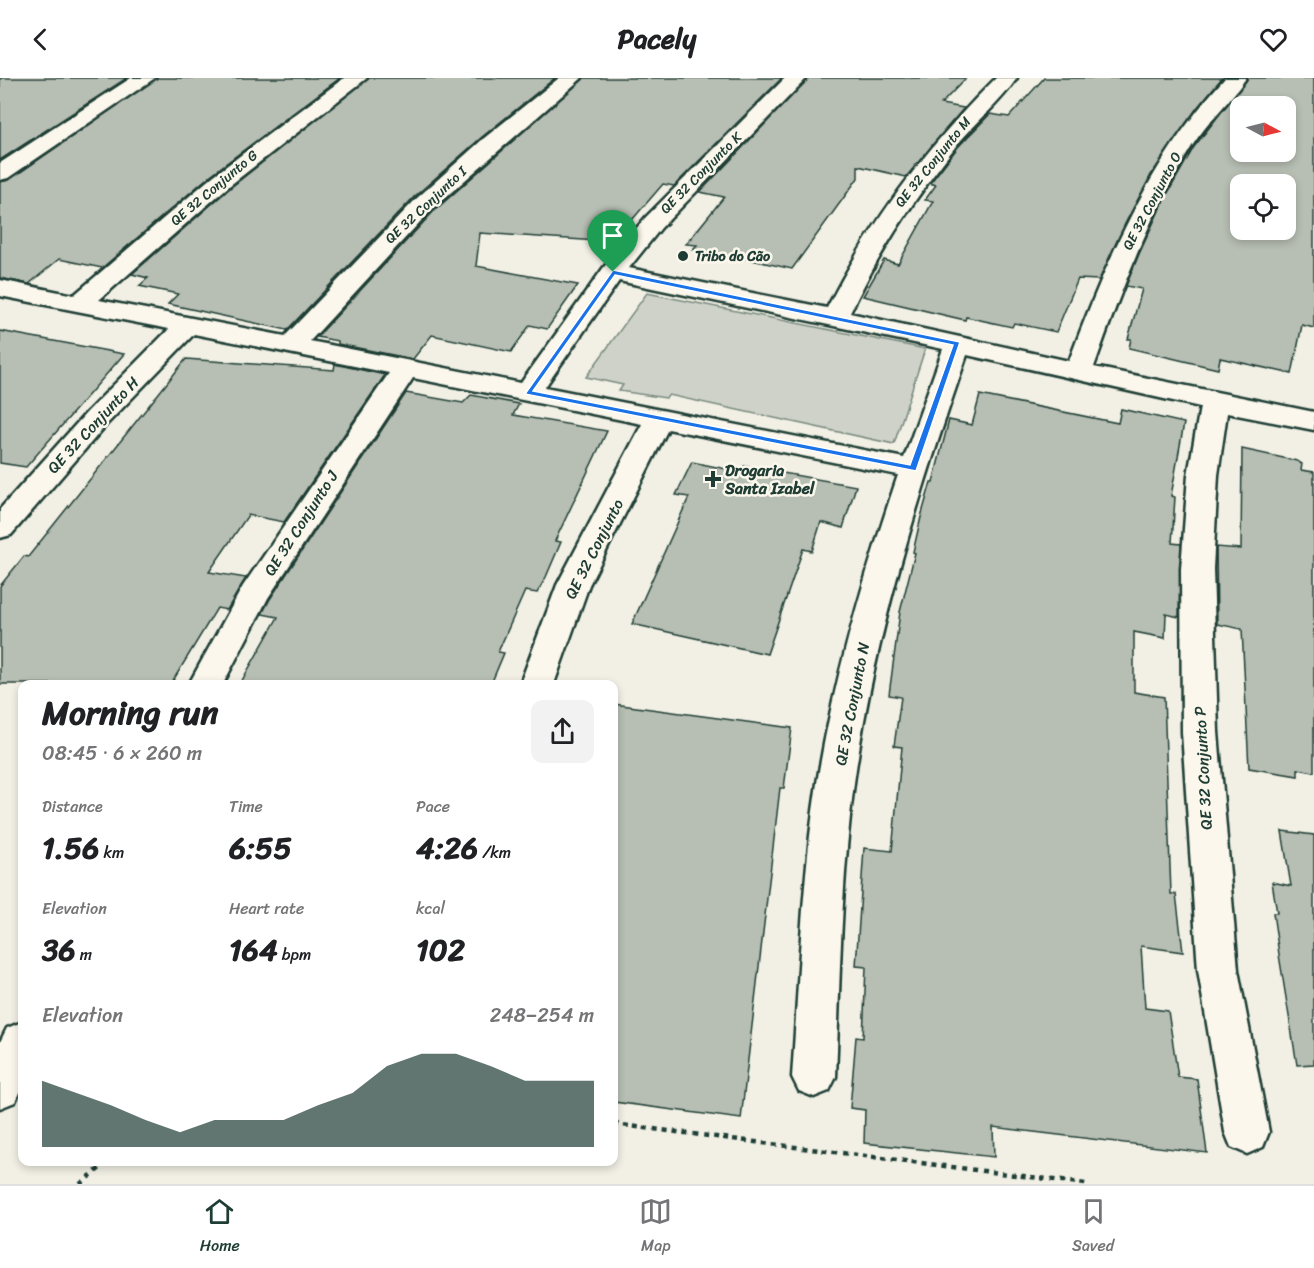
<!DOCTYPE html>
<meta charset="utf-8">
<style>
body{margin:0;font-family:Sriracha,sans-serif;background:#f2f2f2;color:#202124;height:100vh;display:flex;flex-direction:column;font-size:22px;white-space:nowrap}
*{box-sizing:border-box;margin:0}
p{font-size:20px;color:#757577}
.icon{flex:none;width:33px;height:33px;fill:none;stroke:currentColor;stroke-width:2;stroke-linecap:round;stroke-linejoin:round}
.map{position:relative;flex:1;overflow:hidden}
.sheet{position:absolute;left:18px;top:602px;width:600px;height:486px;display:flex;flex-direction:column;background:#fff;border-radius:12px;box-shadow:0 3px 9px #0003}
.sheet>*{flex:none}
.needle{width:39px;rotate:97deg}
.buttons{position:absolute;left:1230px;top:18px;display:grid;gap:12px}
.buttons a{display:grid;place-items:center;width:66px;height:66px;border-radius:12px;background:#fff;box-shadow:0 3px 9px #0003;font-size:30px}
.pin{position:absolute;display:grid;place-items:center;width:51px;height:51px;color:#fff;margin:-62px -26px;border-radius:50% 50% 50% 0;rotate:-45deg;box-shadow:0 0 6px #0007}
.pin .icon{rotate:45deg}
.round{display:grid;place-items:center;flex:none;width:63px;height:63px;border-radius:12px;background:#f2f2f2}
.head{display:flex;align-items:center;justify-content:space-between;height:102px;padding:0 24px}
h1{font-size:33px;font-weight:700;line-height:45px}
.stats{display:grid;grid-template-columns:repeat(3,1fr);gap:9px;height:102px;padding:6px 24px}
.stats div{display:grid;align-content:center}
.stats b{font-size:30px;font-weight:700}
.stats small{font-size:16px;font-weight:400}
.stats p{font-size:16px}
.chart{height:168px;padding:12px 24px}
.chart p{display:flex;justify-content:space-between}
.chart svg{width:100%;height:108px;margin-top:6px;fill:#1f3d34;opacity:.7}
header{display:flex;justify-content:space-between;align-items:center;height:78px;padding:0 24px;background:#fff;font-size:27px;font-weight:700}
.tab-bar{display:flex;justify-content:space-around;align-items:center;height:84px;border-top:2px solid #e0e0e0;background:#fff;font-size:16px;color:#757577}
.tab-bar a{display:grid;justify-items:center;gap:3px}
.tab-bar .current{color:#1f3d34}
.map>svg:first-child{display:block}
</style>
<header><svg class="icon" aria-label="back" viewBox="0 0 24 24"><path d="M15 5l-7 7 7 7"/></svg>Pacely<svg class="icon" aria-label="heart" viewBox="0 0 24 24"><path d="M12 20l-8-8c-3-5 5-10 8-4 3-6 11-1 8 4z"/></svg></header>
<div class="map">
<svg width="1314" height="1106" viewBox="0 0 1314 1106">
<rect width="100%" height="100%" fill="#f2f0e5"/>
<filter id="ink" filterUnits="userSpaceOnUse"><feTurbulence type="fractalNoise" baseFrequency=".0167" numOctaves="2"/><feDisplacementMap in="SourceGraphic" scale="12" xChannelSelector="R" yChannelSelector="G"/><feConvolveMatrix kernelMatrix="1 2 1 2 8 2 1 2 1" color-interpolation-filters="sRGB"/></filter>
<g filter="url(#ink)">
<polygon fill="#cfd2c8" stroke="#77887e" stroke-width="1.5" points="647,215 925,271 894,366 669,317 666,320 619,313 623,307 586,299"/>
<g fill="#b7beb3" stroke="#1f3d34" stroke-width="1.5" fill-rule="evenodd">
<polygon points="0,0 127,0 0,82"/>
<polygon points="157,0 340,0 212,96 102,190 59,181 29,206 0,200 0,104 9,102"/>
<polygon points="369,0 555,0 482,59 414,119 287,252 168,226 178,216 139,208 148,200 132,196 230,110"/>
<polygon points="584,0 782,0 674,108 663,106 613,164 480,155 476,188 578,207 547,251 530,247 511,274 432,257 413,281 338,266 338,263 317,259 434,133"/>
<polygon points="809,0 966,0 941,26 964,30 906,99 858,88 858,100 792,191 738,179 737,181 693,171 697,167 686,166 724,119 700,114"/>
<polygon points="1044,0 1222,0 1197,30 1151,97 1099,202 1078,201 1056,254 1014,245 1012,249 966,239 965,242 863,218 884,182 898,186 933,123 925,122 936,107 930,105 958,69 990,36 1009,39"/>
<path d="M 1248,0 L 1314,0 L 1314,250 L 1302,247 L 1292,296 L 1220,280 L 1218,291 L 1129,270 L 1131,261 L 1128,261 L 1142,211 L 1126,208 L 1139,176 L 1164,122 L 1194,69 ZM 1240,28 L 1286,28 L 1286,74 L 1240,74 ZM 1240,106 L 1286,106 L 1286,152 L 1240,152 Z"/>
<polygon points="0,253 124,276 26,389 0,385"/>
<polygon points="186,281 334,292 335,286 385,297 284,444 248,437 209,494 246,500 227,532 217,530 171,606 0,606 0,508 24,478 28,479"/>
<polygon points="406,315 463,325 471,317 519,326 513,337 607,353 555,463 561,464 546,499 537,515 525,513 498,574 504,575 491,606 240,606 278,539 262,536 270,521"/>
<polygon points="980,317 1118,345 1121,331 1184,345 1171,418 1175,419 1172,465 1181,466 1179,539 1166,536 1165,560 1134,554 1134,614 1164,619 1171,816 1176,816 1183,874 1141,868 1145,930 1168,933 1178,999 1197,1001 1207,1075 993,1049 994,1079 864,1065 865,1032 850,1030 856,959 863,960 866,889 856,888 864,770 892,773 902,669 894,668 901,619 889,617 900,534 915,475 913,474 921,439 931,404 933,404 949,342 972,347"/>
<polygon points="1242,371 1297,383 1302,386 1301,392 1314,394 1314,694 1298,691 1298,698 1249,690 1242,551 1217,546 1216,469 1241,471"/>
<polygon points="692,384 741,394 744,388 856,408 843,450 821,444 812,473 803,471 767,576 632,546 689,419 676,417"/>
<polygon points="614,626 792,650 784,710 780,710 741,1041 614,1024"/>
<polygon points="1282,753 1314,757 1314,986 1297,987 1280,883 1273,835 1277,835 1272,804 1291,808"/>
</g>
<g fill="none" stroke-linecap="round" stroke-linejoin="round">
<defs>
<g id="street">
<polygon points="131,0 155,0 8,100 0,102 0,85"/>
<path d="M 344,0 L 367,0 L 229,108 L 99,222 L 285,258 L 416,121 L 483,61 L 559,0 L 582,0 L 432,131 L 310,263 L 521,305 L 604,189 L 645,140 L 785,0 L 807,0 L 661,150 L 629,190 L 827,230 C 871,144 927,68 996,0 L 1017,0 C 1000,25 975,45 956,68 C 914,120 879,175 850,235 L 1069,283 C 1107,181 1150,82 1225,0 L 1246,0 C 1230,24 1208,43 1192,68 C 1149,137 1121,212 1094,289 L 1314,334 L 1314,352 L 1227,335 L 1218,397 L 1213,491 L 1218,654 L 1238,892 L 1269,1054 L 1263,1069 L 1247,1076 L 1231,1069 L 1225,1054 L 1198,892 L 1182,654 L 1181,491 L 1188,397 L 1200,329 L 967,277 C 919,416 874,558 854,705 C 841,802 840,901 836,999 L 829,1013 L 814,1019 L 799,1013 L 792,999 C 799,901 802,802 817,705 C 834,600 864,497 898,397 L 668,351 L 589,507 L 554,606 L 520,606 L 557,507 L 642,346 L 413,300 L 268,520 L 223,606 L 189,606 L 243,508 L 389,295 L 194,256 L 107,346 L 11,457 L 0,460 L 0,431 L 87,334 L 169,251 L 0,218 L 0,202 L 74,217 L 213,98 ZM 619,203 L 943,271 L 904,380 L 545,309 Z"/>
<polygon points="22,944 22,1008 15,1024 0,1030 0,964 7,950"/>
</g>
</defs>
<use href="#street" stroke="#1f3d34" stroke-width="5"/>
<g stroke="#1f3d34" stroke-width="4.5" stroke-dasharray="5 5" stroke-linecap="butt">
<polyline points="614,1046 1086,1106"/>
<polyline points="80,1106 109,1083"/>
</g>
<use href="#street" fill="#fbf7ec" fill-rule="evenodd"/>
</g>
</g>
<path fill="#1a73e8" stroke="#fff" stroke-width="1.5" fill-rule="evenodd" d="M 613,192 L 960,264 L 916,393 L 525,316 ZM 615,197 L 953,267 L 910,387 L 533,313 Z"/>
<g fill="#1f3d34" stroke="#fbf7ec" stroke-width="2">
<circle cx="683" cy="178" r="6"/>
<path d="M710 392h6v6h6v6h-6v6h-6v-6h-6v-6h6z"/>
</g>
<g text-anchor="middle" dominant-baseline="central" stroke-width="5" stroke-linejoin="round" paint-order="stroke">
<g font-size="14" fill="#1f3d34" stroke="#fbf7ec">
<text transform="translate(933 84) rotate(-51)">QE 32 Conjunto M</text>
<text transform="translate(701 95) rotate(-45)">QE 32 Conjunto K</text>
<text transform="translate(214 110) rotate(-40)">QE 32 Conjunto G</text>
<text transform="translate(1152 123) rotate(-62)">QE 32 Conjunto O</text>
<text transform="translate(426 127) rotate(-43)">QE 32 Conjunto I</text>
</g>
<g font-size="14" font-weight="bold" fill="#1f3d34" stroke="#fbf7ec" text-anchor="start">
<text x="695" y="178">Tribo do Cão</text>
</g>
<g font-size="16" fill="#1f3d34" stroke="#fbf7ec">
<text transform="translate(93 347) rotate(-47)">QE 32 Conjunto H</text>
<text transform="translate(301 445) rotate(-57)">QE 32 Conjunto J</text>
<text transform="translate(594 471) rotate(-63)">QE 32 Conjunto</text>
<text transform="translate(852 626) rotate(-79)">QE 32 Conjunto N</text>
<text transform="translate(1203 690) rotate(-93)">QE 32 Conjunto P</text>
</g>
<g font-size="16" font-weight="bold" fill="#1f3d34" stroke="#fbf7ec" text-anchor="start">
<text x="725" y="392">Drogaria<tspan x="725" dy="18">Santa Izabel</tspan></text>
</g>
</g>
</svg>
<div class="buttons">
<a><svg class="needle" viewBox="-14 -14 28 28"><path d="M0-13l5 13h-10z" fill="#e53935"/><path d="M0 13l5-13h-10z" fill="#757577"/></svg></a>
<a><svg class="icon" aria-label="locate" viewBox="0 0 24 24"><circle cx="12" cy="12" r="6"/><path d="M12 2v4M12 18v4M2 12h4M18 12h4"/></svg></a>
</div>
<div class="pin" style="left:613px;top:194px;background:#1e9e55"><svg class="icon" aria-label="arrive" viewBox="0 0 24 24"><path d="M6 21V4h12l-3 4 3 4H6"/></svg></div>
<section class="sheet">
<div class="head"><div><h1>Morning run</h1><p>08:45 · 6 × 260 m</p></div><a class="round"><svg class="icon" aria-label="share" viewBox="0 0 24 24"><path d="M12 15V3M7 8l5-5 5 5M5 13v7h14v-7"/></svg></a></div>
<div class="stats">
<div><p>Distance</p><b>1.56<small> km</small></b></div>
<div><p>Time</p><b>6:55</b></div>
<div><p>Pace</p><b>4:26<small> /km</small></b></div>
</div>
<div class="stats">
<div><p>Elevation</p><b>36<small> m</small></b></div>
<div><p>Heart rate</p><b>164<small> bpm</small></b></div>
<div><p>kcal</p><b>102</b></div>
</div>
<div class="chart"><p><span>Elevation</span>248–254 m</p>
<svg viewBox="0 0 160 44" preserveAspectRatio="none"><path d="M0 44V17L10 22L20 27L30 33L40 38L50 33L60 33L70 33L80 27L90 22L100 11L110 6L120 6L130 11L140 17L150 17L160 17V44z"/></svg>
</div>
</section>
</div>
<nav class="tab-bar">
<a class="current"><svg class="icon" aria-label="home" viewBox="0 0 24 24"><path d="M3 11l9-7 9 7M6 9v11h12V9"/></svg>Home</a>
<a><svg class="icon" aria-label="map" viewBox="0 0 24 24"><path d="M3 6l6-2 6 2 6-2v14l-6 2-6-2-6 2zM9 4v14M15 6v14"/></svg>Map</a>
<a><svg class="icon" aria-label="saved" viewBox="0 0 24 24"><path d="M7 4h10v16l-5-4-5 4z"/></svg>Saved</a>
</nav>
